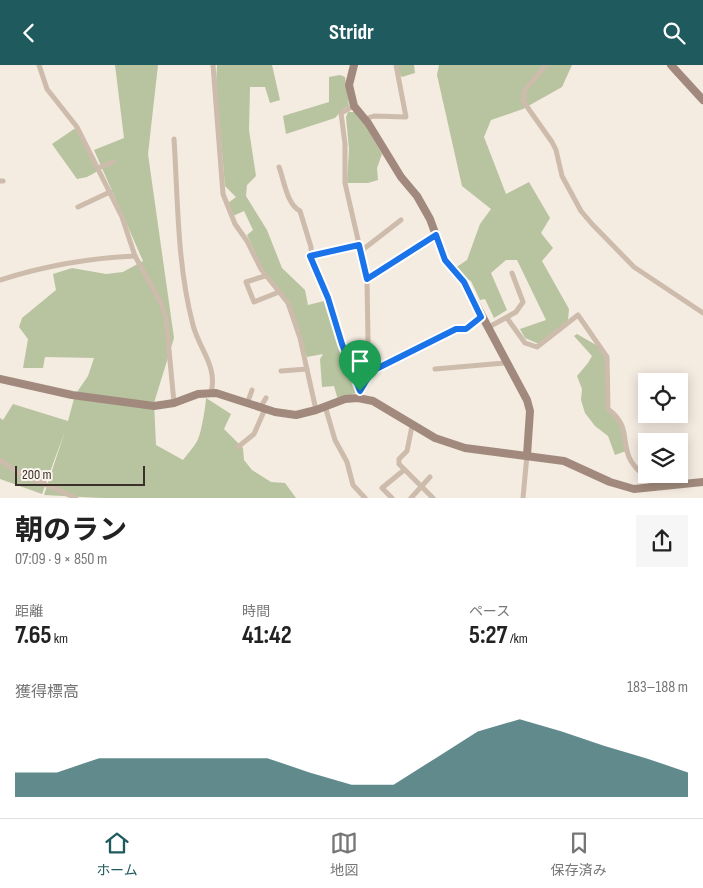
<!DOCTYPE html>
<html lang="ja">
<meta charset="utf-8">
<style>
body{margin:0;font-family:"Sofia Sans Condensed","Noto Sans JP",sans-serif;background:#f6f6f6;color:#222;height:100vh;display:flex;flex-direction:column;font-size:19px;white-space:nowrap}
*{box-sizing:border-box;margin:0}
p{font-size:16px;color:#767676}
.icon{flex:none;width:28px;height:28px;fill:none;stroke:currentColor;stroke-width:2;stroke-linecap:round;stroke-linejoin:round}
.map{position:relative;height:433px;overflow:hidden}
.side{display:flex;flex-direction:column;background:#fff;flex:1}
.side>*{flex:none}
.tools{position:absolute;left:638px;top:308px;display:grid;gap:10px}
.tools a{display:grid;place-items:center;width:50px;height:50px;border-radius:0px;background:#fff;box-shadow:0 2px 12px #0003;font-size:25px}
.scale{position:absolute;left:15px;bottom:12px;width:130px;box-sizing:border-box;padding-left:5px;border:2px solid #3b302b;border-top:0;font-size:14px;line-height:18px;white-space:nowrap;color:#3b302b;-webkit-text-stroke:4px #fbf5ee;paint-order:stroke}
.pin{position:absolute;display:grid;place-items:center;width:42px;height:42px;color:#fff;margin:-51px -21px;border-radius:50% 50% 50% 0;rotate:-45deg;box-shadow:0 0 5px #0007}
.pin .icon{rotate:45deg}
.round{display:grid;place-items:center;flex:none;width:52px;height:52px;border-radius:0px;background:#f6f6f6}
.head{display:flex;align-items:center;justify-content:space-between;height:85px;padding:0 15px}
h1{font-size:28px;font-weight:700;line-height:38px}
.metrics{display:grid;grid-template-columns:repeat(3,1fr);gap:8px;height:85px;padding:5px 15px}
.metrics div{display:grid;align-content:center}
.metrics b{font-size:25px;font-weight:700}
.metrics small{font-size:14px;font-weight:400}
.metrics p{font-size:14px}
.chart{height:140px;padding:10px 15px}
.chart p{display:flex;justify-content:space-between}
.chart svg{width:100%;height:90px;margin-top:5px;fill:#1f5a5e;opacity:.7}
header{display:flex;justify-content:space-between;align-items:center;height:65px;padding:0 15px;background:#1f5a5e;color:#fff;font-size:22px;font-weight:700}
.tab-bar{display:flex;justify-content:space-around;align-items:center;height:70px;border-top:1px solid #e0e0e0;background:#fff;font-size:14px;color:#767676}
.tab-bar a{display:grid;justify-items:center;gap:2px}
.tab-bar .on{color:#1f5a5e}
.map>svg:first-child{display:block}
</style>
<header><svg class="icon" aria-label="back" viewBox="0 0 24 24"><path d="M15 5l-7 7 7 7"/></svg>Stridr<svg class="icon" aria-label="search" viewBox="0 0 24 24"><circle cx="10" cy="10" r="6"/><path d="M15 15l6 6"/></svg></header>
<div class="map">
<svg width="703" height="433" viewBox="0 0 703 433">
<rect width="100%" height="100%" fill="#f4ebe1"/>
<g fill="#b8c4a0">
<path d="M 115,0 L 158,0 L 148,89 L 174,273 L 154,338 L 156,380 L 183,395 C 188,388 195,381 198,374 C 201,369 206,340 206,333 L 231,349 L 224,364 L 243,383 L 244,395 L 252,405 L 271,417 L 285,418 L 296,433 L 101,433 L 44,430 L 65,366 L 42,429 L 0,414 L 0,353 L 3,355 L 13,339 L 68,356 L 75,330 L 88,311 L 94,293 L 45,292 L 43,303 L 23,303 L 28,274 L 19,262 L 22,253 L 56,225 L 53,209 L 72,203 L 106,209 L 123,207 L 143,196 L 94,85 L 124,73 Z"/>
<polygon points="217,0 272,0 280,35 270,38 265,22 250,22 249,65 256,111 247,120 246,131 267,165 282,203 305,225 308,240 328,235 358,326 356,328 338,335 334,321 322,322 320,294 323,289 307,292 284,233 263,204 247,170 253,165 244,146 233,151 228,138 236,132 225,121 216,18"/>
<polygon points="398,0 414,0 415,8 402,12 400,10"/>
<polygon points="439,0 572,0 562,22 523,44 491,55 484,72 506,129 529,117 550,153 541,168 553,183 542,196 569,244 568,255 539,279 525,273 520,264 546,255 517,195 506,195 491,208 507,245 494,253 485,234 480,235 471,216 464,213 455,203 467,195 480,159 491,144 462,121 437,10"/>
<polygon points="340,10 345,12 349,41 343,44 335,53 286,69 283,51 329,37 329,12"/>
<polygon points="348,47 357,47 382,89 377,103 378,115 368,118 347,118 349,84 346,52"/>
<polygon points="77,62 98,106 87,112 77,114 52,79"/>
<polygon points="577,269 603,284 606,295 608,343 618,351 629,385 615,390 608,371 595,361 585,348 581,335 582,324 577,311 588,298 592,291 574,271"/>
</g>
<g fill="none" stroke-linecap="round" stroke-linejoin="round">
<g stroke="#cdbbac" stroke-width="5">
<polyline points="39,0 47,24 77,62 122,152 135,191 161,238 166,253 174,338"/>
<polyline points="213,0 223,129 235,159 247,176 261,204 288,238 300,273 316,345"/>
<polyline points="546,0 525,25 523,36 552,77 556,85 562,111 581,146 592,159 634,202 703,248"/>
<polyline points="354,41 341,48 345,79 345,118 367,214 368,276 372,304 358,333"/>
<polyline points="365,54 374,51 406,52 396,0"/>
<path d="M 174,74 C 178,135 177,200 193,260 C 199,284 218,301 211,328"/>
<path d="M 279,102 C 284,115 287,140 300,146 L 311,182 L 311,195 L 328,233 L 342,279 L 360,326"/>
<polyline points="98,103 113,97"/>
<polyline points="0,116 3,116"/>
<polyline points="78,142 110,127"/>
<polyline points="361,186 401,155"/>
<polyline points="310,191 359,180"/>
<polyline points="265,211 246,217 254,237 279,227"/>
<path d="M 0,215 C 44,201 89,193 135,191"/>
<path d="M 507,253 L 525,278 L 537,282 L 578,250 L 607,292 L 608,344 C 632,362 620,378 631,396 C 637,406 648,414 656,423"/>
<polyline points="489,262 516,247 523,237 512,208"/>
<polyline points="435,304 505,298"/>
<polyline points="281,306 307,304"/>
<polyline points="372,306 456,264 466,264 481,252"/>
<polyline points="247,339 252,325"/>
<polyline points="325,341 335,375 347,397 353,420 365,433"/>
<polyline points="260,343 266,333"/>
<polyline points="412,361 407,386 399,394 399,399 433,433"/>
<polyline points="238,382 254,369 265,344"/>
<polyline points="0,395 17,407 76,433"/>
<polyline points="392,433 382,423 404,405"/>
<polyline points="411,433 430,412"/>
<polyline points="523,433 527,390"/>
</g>
<g stroke="#a18a7d" stroke-width="8">
<polyline points="354,0 349,20 354,41 368,58 401,112 417,131 430,154 445,195 464,217 527,335 530,346 527,390"/>
<polyline points="671,0 703,35"/>
<polyline points="367,214 436,170"/>
<polyline points="0,314 72,330 154,341 174,338 198,329 216,328 275,347 296,350 316,345 345,334 358,333 373,336 435,373 465,383 564,396 610,417 634,424 703,417"/>
</g>
</g>
<g fill="none" stroke-linecap="round" stroke-linejoin="round">
<defs>
<polygon id="route" points="436,170 445,195 464,217 481,252 466,264 456,264 372,306 360,326 342,279 328,233 310,191 359,180 367,214"/>
</defs>
<use href="#route" stroke="#fff" stroke-width="10"/>
<use href="#route" stroke="#1a73e8" stroke-width="6"/>
</g>
</svg>
<div class="tools">
<a><svg class="icon" aria-label="locate" viewBox="0 0 24 24"><circle cx="12" cy="12" r="6"/><path d="M12 2v4M12 18v4M2 12h4M18 12h4"/></svg></a>
<a><svg class="icon" aria-label="layers" viewBox="0 0 24 24"><path d="M12 4l9 5-9 5-9-5zM3 14l9 5 9-5"/></svg></a>
</div>
<div class="scale">200 m</div>
<div class="pin" style="left:360px;top:326px;background:#1e9e55"><svg class="icon" aria-label="arrive" viewBox="0 0 24 24"><path d="M6 21V4h12l-3 4 3 4H6"/></svg></div>
</div>
<section class="side">
<div class="head"><div><h1>朝のラン</h1><p>07:09 · 9 × 850 m</p></div><a class="round"><svg class="icon" aria-label="share" viewBox="0 0 24 24"><path d="M12 15V3M7 8l5-5 5 5M5 13v7h14v-7"/></svg></a></div>
<div class="metrics">
<div><p>距離</p><b>7.65<small> km</small></b></div>
<div><p>時間</p><b>41:42</b></div>
<div><p>ペース</p><b>5:27<small> /km</small></b></div>
</div>
<div class="chart"><p><span>獲得標高</span>183–188 m</p>
<svg viewBox="0 0 160 44" preserveAspectRatio="none"><path d="M0 44V32L10 32L20 25L30 25L40 25L50 25L60 25L70 32L80 38L90 38L100 25L110 12L120 6L130 12L140 19L150 25L160 32V44z"/></svg>
</div>
</section>
<nav class="tab-bar">
<a class="on"><svg class="icon" aria-label="home" viewBox="0 0 24 24"><path d="M3 11l9-7 9 7M6 9v11h12V9"/></svg>ホーム</a>
<a><svg class="icon" aria-label="map" viewBox="0 0 24 24"><path d="M3 6l6-2 6 2 6-2v14l-6 2-6-2-6 2zM9 4v14M15 6v14"/></svg>地図</a>
<a><svg class="icon" aria-label="saved" viewBox="0 0 24 24"><path d="M7 4h10v16l-5-4-5 4z"/></svg>保存済み</a>
</nav>
